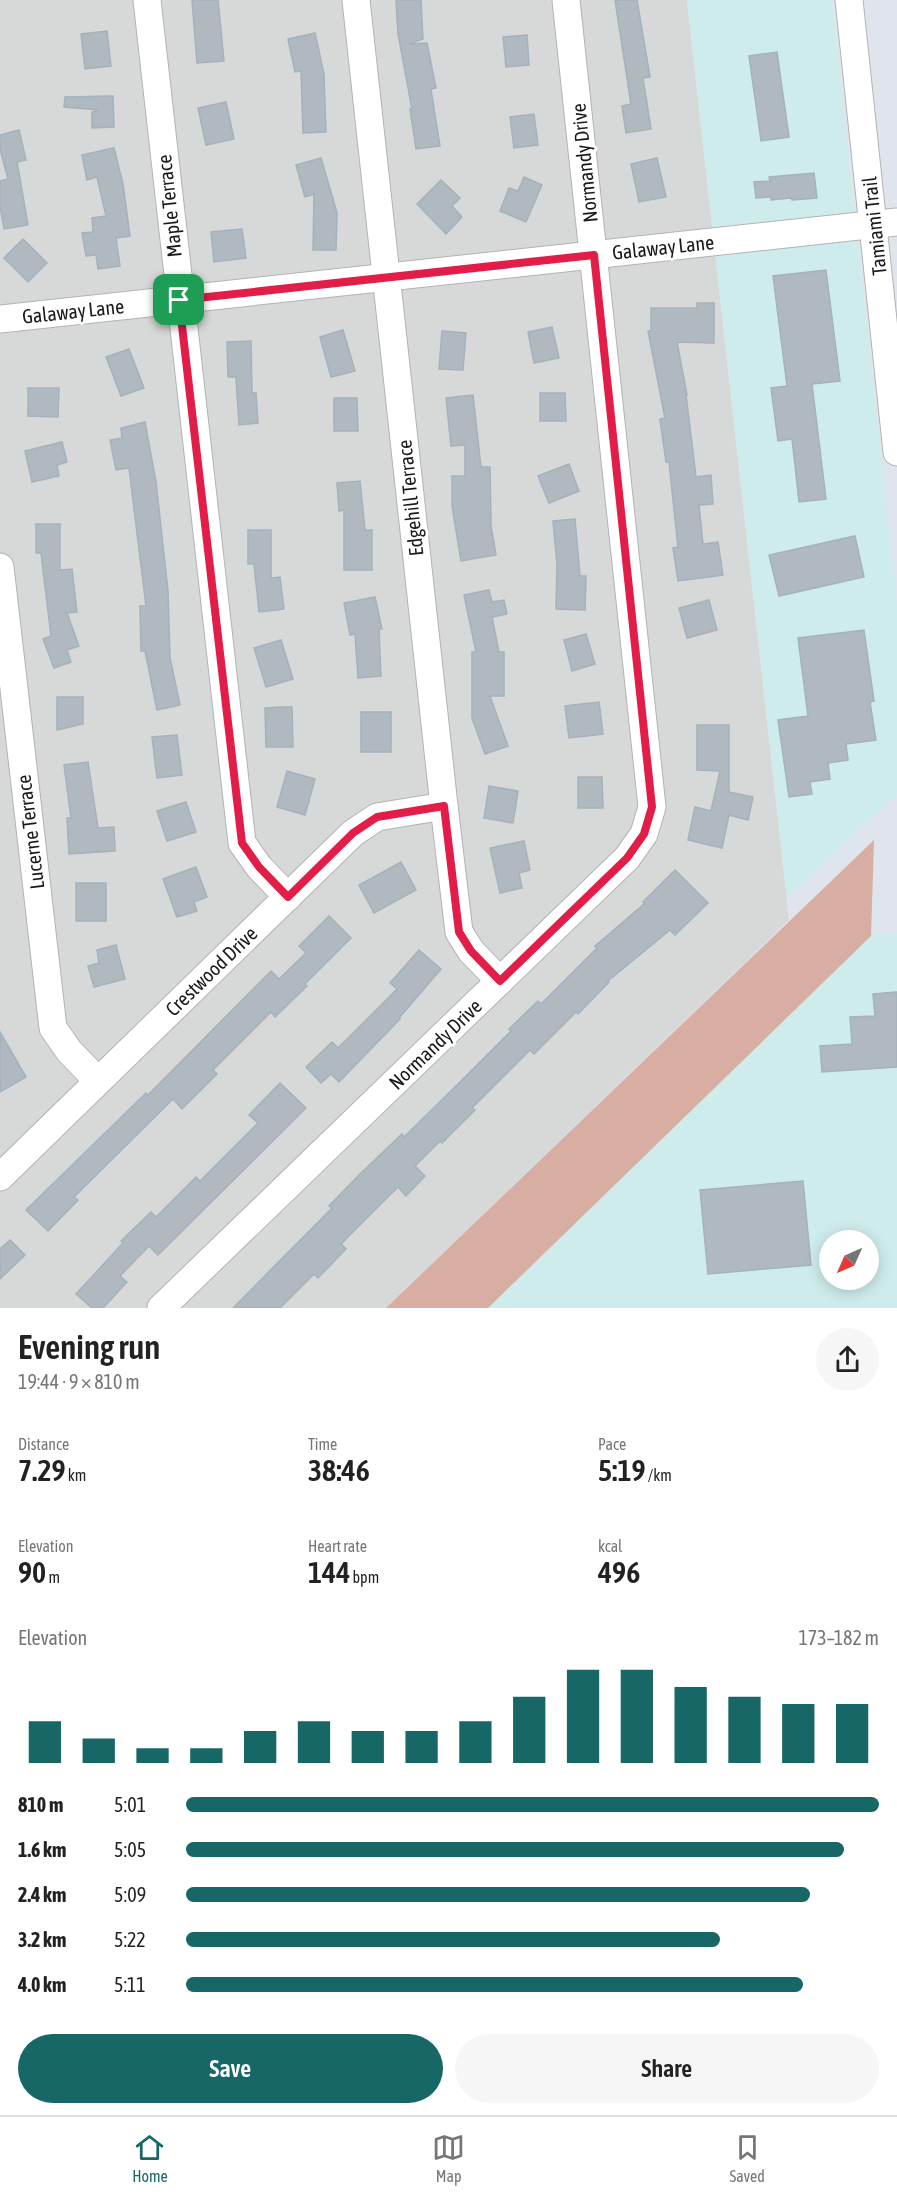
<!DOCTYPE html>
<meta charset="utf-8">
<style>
body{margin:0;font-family:"Asap Condensed",sans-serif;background:#f6f6f6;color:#222;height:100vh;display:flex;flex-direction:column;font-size:22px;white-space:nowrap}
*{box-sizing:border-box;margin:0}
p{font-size:20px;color:#767676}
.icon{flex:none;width:33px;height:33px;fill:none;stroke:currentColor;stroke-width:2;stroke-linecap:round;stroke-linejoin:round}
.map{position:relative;height:1308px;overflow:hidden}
.drawer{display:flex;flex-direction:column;background:#fff;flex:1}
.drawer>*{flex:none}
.needle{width:39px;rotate:225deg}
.fabs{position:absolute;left:819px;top:1230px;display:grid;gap:12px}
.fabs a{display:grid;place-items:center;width:60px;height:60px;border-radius:50%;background:#fff;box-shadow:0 3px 15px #0003;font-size:30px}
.pin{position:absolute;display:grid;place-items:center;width:51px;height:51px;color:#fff;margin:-26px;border-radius:12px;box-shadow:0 3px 9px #0006}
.round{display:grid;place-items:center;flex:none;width:63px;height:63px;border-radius:32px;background:#f6f6f6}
.headline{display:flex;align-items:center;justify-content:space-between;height:102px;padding:0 18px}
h1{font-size:33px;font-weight:600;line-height:45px}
.metrics{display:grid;grid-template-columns:repeat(3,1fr);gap:9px;height:102px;padding:6px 18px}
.metrics div{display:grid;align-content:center}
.metrics b{font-size:30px;font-weight:600}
.metrics small{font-size:16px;font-weight:400}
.metrics p{font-size:16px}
.chart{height:168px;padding:12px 18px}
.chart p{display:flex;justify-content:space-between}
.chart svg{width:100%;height:108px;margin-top:6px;stroke:#176766;stroke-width:6}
.cta{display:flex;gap:12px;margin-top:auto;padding:12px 18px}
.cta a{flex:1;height:69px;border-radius:36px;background:#176766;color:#fff;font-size:24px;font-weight:600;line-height:69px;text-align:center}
.cta a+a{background:#f6f6f6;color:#222}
ul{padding:0 18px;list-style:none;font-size:20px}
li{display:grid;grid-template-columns:96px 72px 1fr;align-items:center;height:45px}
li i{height:15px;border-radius:8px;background:#176766}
.dock{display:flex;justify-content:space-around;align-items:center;height:84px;border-top:2px solid #e0e0e0;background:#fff;font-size:16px;color:#767676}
.dock a{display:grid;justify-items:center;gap:3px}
.dock .on{color:#176766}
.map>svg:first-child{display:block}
</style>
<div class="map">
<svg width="897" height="1308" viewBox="0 0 897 1308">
<rect width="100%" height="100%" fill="#e0e4ec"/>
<polygon fill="#d7d8d8" points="0,0 687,0 789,920 386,1308 0,1308"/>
<g fill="#cfeced" fill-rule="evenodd">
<polygon points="687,0 832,0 897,602 897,794 787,898"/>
<path d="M 897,933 L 897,1308 L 488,1308 L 871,936 ZM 830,1240 L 868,1240 L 868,1280 L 830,1280 Z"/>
</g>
<polygon fill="#d8aea2" points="874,840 871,936 488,1308 386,1308"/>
<g fill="#b0b9c0" stroke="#a3b2bc" stroke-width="1.5">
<polygon points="192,0 218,0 224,61 197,63"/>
<polygon points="396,0 421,0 423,39 409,44 427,43 436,88 431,89 440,146 416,149 410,109 412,109 398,34"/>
<polygon points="615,0 637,0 650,77 643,78 651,129 626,133 622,106 631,104"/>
<polygon points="107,31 111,66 85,69 81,34"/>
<polygon points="315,33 324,74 326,132 303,133 301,71 295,72 288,39"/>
<polygon points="527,35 529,65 506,67 503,37"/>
<polygon points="777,52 789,137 761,141 749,56"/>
<polygon points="113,96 114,127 92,128 92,112 99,110 64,107 65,97"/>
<polygon points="226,102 234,139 206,145 198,108"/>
<polygon points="534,114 538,145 514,148 510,117"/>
<polygon points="19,130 26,160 17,162 28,225 4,229 0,206 0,181 8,179 0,149 0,135"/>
<polygon points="114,148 123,184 130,236 116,238 120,266 98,269 96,255 86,256 82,233 93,232 92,218 106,216 97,177 87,180 82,155"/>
<polygon points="321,158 337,213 336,250 313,250 314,194 305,197 296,165"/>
<polygon points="657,158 666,197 639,202 631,164"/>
<polygon points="814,173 817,198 792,200 791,198 771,200 771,197 756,198 754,182 770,181 769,177"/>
<polygon points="524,177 542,185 526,222 500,211 509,188 518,191"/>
<polygon points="441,180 460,198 452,206 462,217 446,234 417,204"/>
<polygon points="242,229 246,258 214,262 211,232"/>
<polygon points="23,239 47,263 28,282 4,258"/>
<polygon points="826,270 840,381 812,384 826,499 799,502 792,439 778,441 771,388 787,386 773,276"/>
<polygon points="697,303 714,303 714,343 677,342 687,395 686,395 696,477 711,475 713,504 699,505 703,544 718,542 723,575 678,581 673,548 678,547 669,462 666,462 660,419 665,418 648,331 651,331 651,308 697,308"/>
<polygon points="552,327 559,358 534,363 528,332"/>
<polygon points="343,330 355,371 331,377 320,337"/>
<polygon points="442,331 466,333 463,370 439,369"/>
<polygon points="251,341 252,393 256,393 258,423 239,425 236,377 228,377 227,342"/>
<polygon points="129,349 144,388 121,396 106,357"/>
<polygon points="28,388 59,388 58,417 28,416"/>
<polygon points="540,393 565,393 566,421 540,421"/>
<polygon points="473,395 481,467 490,467 491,525 489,526 491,526 496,555 461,561 452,506 452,476 465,476 465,445 451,446 446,398"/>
<polygon points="334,398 357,398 358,431 334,431"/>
<polygon points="145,422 156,482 168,591 170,658 180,705 157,710 145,651 141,651 140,606 146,606 129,468 116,470 110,440 122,438 121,428"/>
<polygon points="62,442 67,462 57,465 59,476 32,482 25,451"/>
<polygon points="569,464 579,491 549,503 538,476"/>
<polygon points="360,481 365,530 372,530 372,570 344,570 344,510 339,511 337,483"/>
<polygon points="575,519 580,576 586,576 585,610 556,609 557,564 553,521"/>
<polygon points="36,524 60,524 60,570 72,569 77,612 67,613 79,646 67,650 71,662 54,668 43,639 51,636 41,553 36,553"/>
<polygon points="248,530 271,530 271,578 280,577 284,609 259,612 254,564 248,564"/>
<polygon points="855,536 864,577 779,596 769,555"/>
<polygon points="489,590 492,602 504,600 507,614 492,617 499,652 504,652 504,696 490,696 508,746 485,754 472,718 472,652 476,652 464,595"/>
<polygon points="375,597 382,629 379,629 381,676 358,678 355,634 350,635 344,603"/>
<polygon points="709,600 717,630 687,638 679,608"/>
<polygon points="864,630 874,701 870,702 876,740 846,744 848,760 828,763 830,779 810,782 812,794 789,797 778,720 808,716 798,638"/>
<polygon points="586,634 595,664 572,671 564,640"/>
<polygon points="281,640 293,679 266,687 254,648"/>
<polygon points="57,697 83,697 83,724 57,730"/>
<polygon points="599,702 603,734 569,738 565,706"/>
<polygon points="282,707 292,707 293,747 266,747 265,708"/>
<rect x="361" y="712" width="30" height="40"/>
<polygon points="697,725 729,725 729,792 753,797 748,820 729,815 722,848 688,840 695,807 711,811 720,771 697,770"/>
<polygon points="177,735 182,775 157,778 152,737"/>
<polygon points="88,762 98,828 114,827 115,851 69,854 67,818 71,818 64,765"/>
<polygon points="287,771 315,779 305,815 277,807"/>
<polygon points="578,777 602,777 603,808 578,808"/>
<polygon points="489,786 518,791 513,823 484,818"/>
<polygon points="186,802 196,832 167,841 157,811"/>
<polygon points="524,841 530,870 519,873 522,888 500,893 490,848"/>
<polygon points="401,862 416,890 374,913 359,885"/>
<polygon points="196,867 207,897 194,902 197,911 177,917 163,879"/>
<polygon points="675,870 708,903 675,935 670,930 608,981 609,982 578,1014 576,1012 534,1054 530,1050 472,1108 475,1110 442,1143 440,1141 415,1166 425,1176 406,1196 398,1187 341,1244 346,1249 318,1278 314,1274 280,1308 233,1308 332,1208 329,1206 360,1174 402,1134 404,1137 453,1089 511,1031 509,1029 538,1001 541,1004 597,948 595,946 644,904 643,902"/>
<rect x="76" y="883" width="30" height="38"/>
<polygon points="329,916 351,938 305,984 307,986 275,1017 271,1012 213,1070 217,1074 182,1109 173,1099 74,1197 78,1200 48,1231 26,1210 146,1093 148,1095 271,971 279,979 306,953 299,946"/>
<polygon points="116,945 125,979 94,987 88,966 99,963 97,950"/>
<polygon points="419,950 441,969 399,1018 400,1019 339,1082 331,1074 321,1083 306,1067 332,1042 338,1048 397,989 390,983"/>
<polygon points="897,992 897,1067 822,1072 820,1046 852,1044 850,1017 875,1016 873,994"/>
<polygon points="0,1032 26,1077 0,1092"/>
<polygon points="280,1083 306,1108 158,1255 149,1246 120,1276 127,1282 103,1308 92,1308 76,1294 123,1243 121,1241 151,1212 156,1217 196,1177 200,1181 258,1123 249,1115"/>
<polygon points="803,1181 811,1265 708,1274 700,1190"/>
<polygon points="10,1240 25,1255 0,1279 0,1249"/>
</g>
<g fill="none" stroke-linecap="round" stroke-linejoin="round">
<defs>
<g id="minor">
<polyline points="147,0 242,843 259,867 288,897"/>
<polyline points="356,0 444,806 459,932 471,951 500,981"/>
<polyline points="849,0 897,452"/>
<polyline points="0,319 897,222"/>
<polyline points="0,567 53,1028 69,1051 98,1081"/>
<polyline points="0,1177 353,833 377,817 444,806"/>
<polyline points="161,1308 627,858 644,834 652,807 566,0"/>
</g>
</defs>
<use href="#minor" stroke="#b3b3b3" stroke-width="29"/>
<use href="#minor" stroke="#fff" stroke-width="27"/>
</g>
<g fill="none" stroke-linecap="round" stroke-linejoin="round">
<defs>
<polygon id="route" points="594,255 652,807 644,834 627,858 500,981 471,951 459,932 444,806 377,817 353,833 288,897 259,867 242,843 179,300"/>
</defs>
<use href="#route" stroke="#fff" stroke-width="12"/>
<use href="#route" stroke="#e11d48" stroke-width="8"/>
</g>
<g text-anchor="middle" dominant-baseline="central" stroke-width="6" stroke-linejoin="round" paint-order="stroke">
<g font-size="20" fill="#1a1a1a" stroke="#fff">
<text transform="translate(584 163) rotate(-96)">Normandy Drive</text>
<text transform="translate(169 206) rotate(-96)">Maple Terrace</text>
<text transform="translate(874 226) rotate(-96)">Tamiami Trail</text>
<text transform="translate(663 247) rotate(-6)">Galaway Lane</text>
<text transform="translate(73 311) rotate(-6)">Galaway Lane</text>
<text transform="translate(410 498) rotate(-96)">Edgehill Terrace</text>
<text transform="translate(30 832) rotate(-97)">Lucerne Terrace</text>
<text transform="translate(211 971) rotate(-44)">Crestwood Drive</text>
<text transform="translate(435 1044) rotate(-44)">Normandy Drive</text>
</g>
</g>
</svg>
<div class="fabs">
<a><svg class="needle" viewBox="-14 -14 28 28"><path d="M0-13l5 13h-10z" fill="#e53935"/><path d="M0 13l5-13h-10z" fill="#767676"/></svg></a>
</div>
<div class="pin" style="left:179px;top:300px;background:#1e9e55"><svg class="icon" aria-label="arrive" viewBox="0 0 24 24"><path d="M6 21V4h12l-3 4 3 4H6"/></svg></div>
</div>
<section class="drawer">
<div class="headline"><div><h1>Evening run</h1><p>19:44 · 9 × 810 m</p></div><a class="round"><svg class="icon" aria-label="share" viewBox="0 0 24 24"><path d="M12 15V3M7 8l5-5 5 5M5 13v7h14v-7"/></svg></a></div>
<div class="metrics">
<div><p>Distance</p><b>7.29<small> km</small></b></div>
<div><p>Time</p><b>38:46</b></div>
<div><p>Pace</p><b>5:19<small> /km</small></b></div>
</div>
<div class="metrics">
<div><p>Elevation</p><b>90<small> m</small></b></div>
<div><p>Heart rate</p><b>144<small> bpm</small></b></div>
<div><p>kcal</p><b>496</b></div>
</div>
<div class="chart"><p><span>Elevation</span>173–182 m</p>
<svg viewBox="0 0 160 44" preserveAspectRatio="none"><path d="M5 44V27M15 44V34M25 44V38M35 44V38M45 44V31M55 44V27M65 44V31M75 44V31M85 44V27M95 44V17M105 44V6M115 44V6M125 44V13M135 44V17M145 44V20M155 44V20"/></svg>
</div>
<ul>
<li><b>810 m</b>5:01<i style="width:100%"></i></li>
<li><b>1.6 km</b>5:05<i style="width:95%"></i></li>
<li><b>2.4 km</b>5:09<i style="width:90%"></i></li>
<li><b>3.2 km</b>5:22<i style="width:77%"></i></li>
<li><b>4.0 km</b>5:11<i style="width:89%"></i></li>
</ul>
<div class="cta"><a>Save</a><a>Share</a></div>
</section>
<nav class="dock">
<a class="on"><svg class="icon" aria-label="home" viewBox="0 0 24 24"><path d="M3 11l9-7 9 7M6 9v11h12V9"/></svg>Home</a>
<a><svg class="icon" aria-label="map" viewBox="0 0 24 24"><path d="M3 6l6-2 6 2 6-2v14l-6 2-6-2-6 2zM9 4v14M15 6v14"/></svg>Map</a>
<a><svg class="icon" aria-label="saved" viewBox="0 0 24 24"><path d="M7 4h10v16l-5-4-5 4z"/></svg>Saved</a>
</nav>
